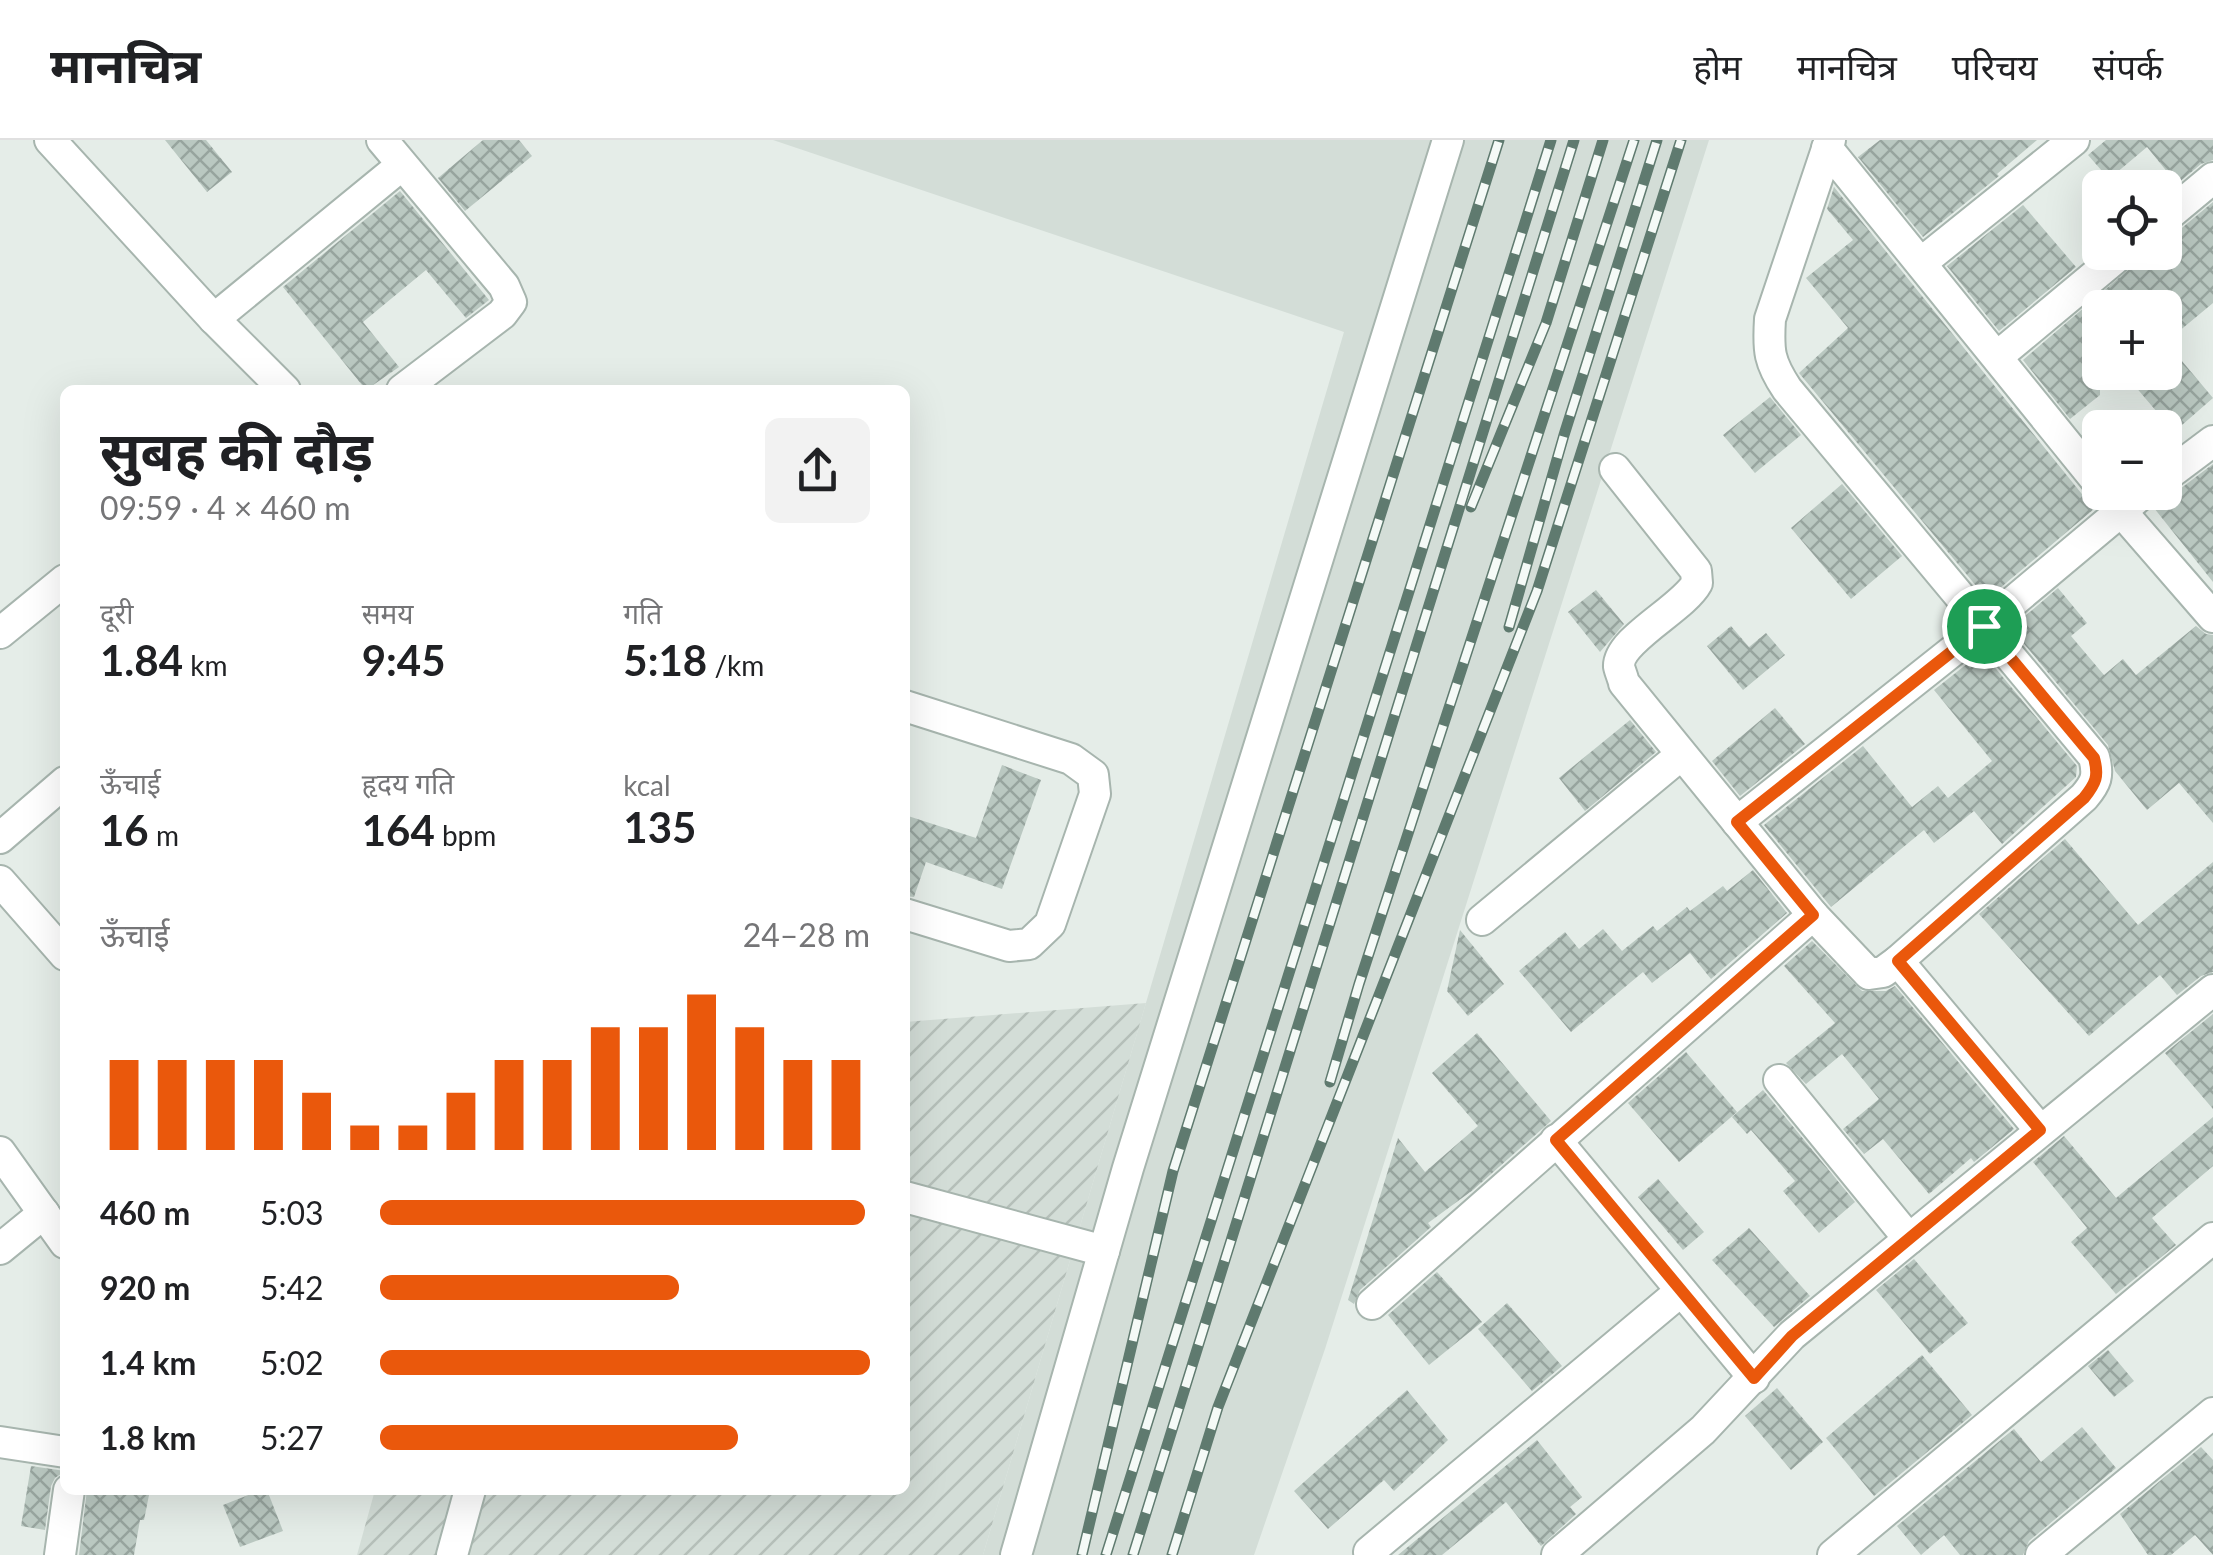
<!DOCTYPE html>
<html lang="hi">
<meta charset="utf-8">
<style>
body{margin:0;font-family:Lato,"Noto Sans Devanagari",sans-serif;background:#f2f2f2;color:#202124;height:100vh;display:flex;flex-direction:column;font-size:38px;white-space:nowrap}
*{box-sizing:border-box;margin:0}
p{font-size:32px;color:#757577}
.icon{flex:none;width:55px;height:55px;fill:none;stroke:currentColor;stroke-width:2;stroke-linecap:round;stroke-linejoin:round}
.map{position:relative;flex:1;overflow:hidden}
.details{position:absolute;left:60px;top:245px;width:850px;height:1110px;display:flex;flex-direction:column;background:#fff;border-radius:15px;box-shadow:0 10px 40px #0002}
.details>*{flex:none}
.tools{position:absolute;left:2082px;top:30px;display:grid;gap:20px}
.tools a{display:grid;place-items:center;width:100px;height:100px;border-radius:15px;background:#fff;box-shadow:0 10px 40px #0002;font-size:50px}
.pin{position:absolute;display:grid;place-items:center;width:85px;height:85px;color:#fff;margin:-42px;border:5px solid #fff;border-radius:50%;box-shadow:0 2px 10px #0007}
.round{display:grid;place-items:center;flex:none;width:105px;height:105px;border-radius:15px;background:#f2f2f2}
.head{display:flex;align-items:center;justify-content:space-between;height:170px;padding:0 40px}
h1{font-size:55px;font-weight:700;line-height:75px}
.metrics{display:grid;grid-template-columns:repeat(3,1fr);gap:15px;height:170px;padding:10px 40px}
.metrics div{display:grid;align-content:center}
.metrics b{font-size:42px;font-weight:700}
.metrics small{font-size:28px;font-weight:400}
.metrics p{font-size:28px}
.chart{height:280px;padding:20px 40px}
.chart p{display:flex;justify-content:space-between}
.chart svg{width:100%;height:180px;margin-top:10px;stroke:#ea580c;stroke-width:6}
ul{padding:0 40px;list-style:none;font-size:32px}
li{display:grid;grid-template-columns:160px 120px 1fr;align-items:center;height:75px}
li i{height:25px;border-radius:12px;background:#ea580c}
header{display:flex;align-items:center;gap:60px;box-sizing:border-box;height:140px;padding:0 50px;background:#fff;border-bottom:2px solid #e0e0e0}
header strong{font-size:48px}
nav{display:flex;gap:55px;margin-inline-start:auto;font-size:35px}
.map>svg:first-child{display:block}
</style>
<header>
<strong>मानचित्र</strong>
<nav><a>होम</a><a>मानचित्र</a><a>परिचय</a><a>संपर्क</a></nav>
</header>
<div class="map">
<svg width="2213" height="1415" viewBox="0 0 2213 1415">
<defs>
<pattern id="industrial-furrows" width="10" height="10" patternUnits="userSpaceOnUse" patternTransform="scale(2.5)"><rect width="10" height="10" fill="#d3ddd7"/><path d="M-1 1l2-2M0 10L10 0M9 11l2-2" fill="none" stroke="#b5bfb9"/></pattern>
<pattern id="building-cross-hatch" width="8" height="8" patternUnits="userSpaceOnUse" patternTransform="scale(2.5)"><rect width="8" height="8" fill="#bac8c1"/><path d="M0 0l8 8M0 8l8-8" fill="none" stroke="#97a49e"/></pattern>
</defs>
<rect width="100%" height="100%" fill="#e5ede8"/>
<polygon fill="#d3ddd7" points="773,0 1709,0 1325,1209 1254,1415 983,1415 1344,192"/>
<polygon fill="url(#industrial-furrows)" points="1146,863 983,1415 357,1415 375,1350 905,1350 905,882"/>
<g fill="url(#building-cross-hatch)">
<polygon points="165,0 206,0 232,32 207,52"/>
<polygon points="483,0 519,0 532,16 465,71 438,38"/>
<polygon points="1880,0 2037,0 1997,34 1999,36 1923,97 1858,17"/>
<polygon points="2106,0 2213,0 2213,20 2201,24 2177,44 2147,7 2109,39 2088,15"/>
<polygon points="1834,47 2094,369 1987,459 1799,233 1848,188 1806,138 1853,100 1827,69"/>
<polygon points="400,51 489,160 466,178 426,130 363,182 399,227 366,250 283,147"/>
<polygon points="2213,62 2213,163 2166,202 2213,258 2174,292 2123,232 2165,232 2165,168 2100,168 2100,255 2070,279 2023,220 2149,112 2165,112 2165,96 2177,92"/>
<polygon points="2023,65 2076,127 1999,191 1947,126"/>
<polygon points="1770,257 1801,295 1755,333 1723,295"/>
<polygon points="2213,324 2213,442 2154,368 2162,355 2176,352"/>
<polygon points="1842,344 1902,416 1851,459 1791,388"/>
<polygon points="2058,448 2087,483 2071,496 2104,535 2123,519 2136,535 2196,486 2206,494 2213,495 2213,683 2179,643 2147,670 2115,631 2108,605 2011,488"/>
<polygon points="1596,450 1624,484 1600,512 1568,472"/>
<polygon points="1731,486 1749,507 1766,493 1785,515 1743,550 1707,506"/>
<polygon points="1982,512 2077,626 2076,637 2002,704 1974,671 1934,703 1924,690 1831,767 1764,685 1863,606 1912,667 1938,646 1948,658 1992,621 1934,550"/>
<polygon points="1775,568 1805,604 1740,656 1712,621"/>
<polygon points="1630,580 1656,612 1585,671 1559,638"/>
<polygon points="1002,625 1041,640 1002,749 926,722 914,757 905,756 905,675 976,698"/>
<polygon points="2065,699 2138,785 2213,722 2213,832 2201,836 2177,855 2160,835 2089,896 1979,774"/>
<polygon points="1753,730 1787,773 1711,839 1690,813 1652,843 1643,832 1571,892 1519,831 1565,792 1579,809 1603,789 1622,811 1653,786 1657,791 1687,767 1690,771 1723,746 1727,751"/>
<polygon points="1460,790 1504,844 1468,876 1447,851"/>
<polygon points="1812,801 1862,851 1886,851 1895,846 2014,989 1974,1022 1971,1018 1929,1054 1883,999 1864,1014 1843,989 1879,959 1842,914 1806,944 1786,923 1835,883 1784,826"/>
<polygon points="2213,874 2213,969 2165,913"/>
<polygon points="1477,893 1551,981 1473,1050 1428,1083 1431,1087 1360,1150 1354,1164 1348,1160 1398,998 1425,1032 1478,986 1432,933"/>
<polygon points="1686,912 1737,972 1679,1022 1628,963"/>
<polygon points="1763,950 1855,1062 1819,1093 1783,1051 1795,1041 1751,990 1747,994 1732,977"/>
<polygon points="2213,977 2213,1026 2152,1078 2176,1105 2116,1154 2071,1102 2087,1088 2033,1022 2064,996 2116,1058"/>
<polygon points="1658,1039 1704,1092 1683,1110 1638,1057"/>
<polygon points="1749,1088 1810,1156 1774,1187 1712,1120"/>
<polygon points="1914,1119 1968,1183 1930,1214 1876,1150"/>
<polygon points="1437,1132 1482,1182 1429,1225 1388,1175"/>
<polygon points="1507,1163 1562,1226 1532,1251 1478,1189"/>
<polygon points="2108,1210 2134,1241 2114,1257 2088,1226"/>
<polygon points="1922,1215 1972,1275 1874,1356 1826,1298"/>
<polygon points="1777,1248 1823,1302 1791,1330 1745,1276"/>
<polygon points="1407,1250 1448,1300 1394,1351 1384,1340 1328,1389 1294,1351"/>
<polygon points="2082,1287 2116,1328 2029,1401 2023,1415 1960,1415 1944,1395 1921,1415 1897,1386 2014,1289 2041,1322"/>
<polygon points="1537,1300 1582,1357 1570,1367 1576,1374 1541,1406 1506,1362 1442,1415 1398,1415"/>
<polygon points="2201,1307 2213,1320 2213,1415 2195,1395 2171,1415 2148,1415 2120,1374"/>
<polygon points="31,1326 65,1331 55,1338 51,1346 45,1390 21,1386"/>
<polygon points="87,1350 150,1350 144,1380 140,1380 134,1415 79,1415"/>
<polygon points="261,1350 267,1350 283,1391 240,1407 223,1365"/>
</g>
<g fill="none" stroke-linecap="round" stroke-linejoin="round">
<defs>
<g id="minor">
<polyline points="50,0 214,179 285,250"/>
<polyline points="382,0 504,146 511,162 502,174 402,250"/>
<polyline points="1827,8 2100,345"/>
<polyline points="2165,78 2213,38"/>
<polyline points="1921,123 2074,0"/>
<polyline points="214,179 402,25"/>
<polyline points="1998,216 2123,112"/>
<path d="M 1615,329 L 1696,431 L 1697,443 C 1683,469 1617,500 1619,527 C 1619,528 1624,541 1624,543 L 1813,775 L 1869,834 L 1883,832 L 1898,821 L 2084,657 C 2096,643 2099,636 2094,617 L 1787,249 C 1769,222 1768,211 1770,179 L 1830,0"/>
<polyline points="2165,337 2213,301"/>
<polyline points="2107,355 2213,477"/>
<polyline points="0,493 65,440"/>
<polyline points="905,566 1071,619 1093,635 1095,654 1050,784 1029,804 1009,806 905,774"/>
<polyline points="1737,682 1984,486 2144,352"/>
<polyline points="0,698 65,642"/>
<polyline points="0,741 65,815"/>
<polyline points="1482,780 1681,615"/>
<polyline points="1898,821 2040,990"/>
<polyline points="1779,940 1909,1099"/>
<polyline points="1556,1000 1754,1238"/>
<polyline points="0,1012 65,1103"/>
<polyline points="905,1057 1104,1111"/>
<polyline points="0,1109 44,1073"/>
<polyline points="1372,1164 1813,775"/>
<polyline points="0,1302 65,1312"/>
<polyline points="1369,1412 1681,1151"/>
<polyline points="60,1415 69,1350"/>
<polyline points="452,1415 470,1350"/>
<polyline points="1016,1415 1128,1028 1448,0"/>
<polyline points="1557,1415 1703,1290 1792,1195 2213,850"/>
<polyline points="1833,1415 2213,1098"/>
<polyline points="2041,1415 2213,1273"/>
</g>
</defs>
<use href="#minor" stroke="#a7b5ae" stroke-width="34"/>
<use href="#minor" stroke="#fff" stroke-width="30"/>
<defs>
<g id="rail">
<polyline points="1471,367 1546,183 1603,0"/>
<polyline points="1509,487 1564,295 1657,0"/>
<polyline points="1330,942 1359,844 1634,0"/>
<polyline points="1082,1415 1173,1031 1499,0"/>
<polyline points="1106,1415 1551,0"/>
<polyline points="1133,1415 1574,0"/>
<polyline points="1172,1415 1218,1267 1537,451 1681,0"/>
</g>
</defs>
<use href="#rail" stroke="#5f7a6f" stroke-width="11"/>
<use href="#rail" stroke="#f5faf7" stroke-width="8" stroke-dasharray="22" stroke-linecap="butt"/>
</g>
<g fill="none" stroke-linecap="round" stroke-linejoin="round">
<defs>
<path id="route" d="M 1984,486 L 2094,618 C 2099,636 2096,643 2084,658 L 1898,821 L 2040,990 L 1792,1196 L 1754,1238 L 1556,1000 L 1813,775 L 1737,682 Z"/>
</defs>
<use href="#route" stroke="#fff" stroke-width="20"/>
<use href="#route" stroke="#ea580c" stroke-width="12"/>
</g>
</svg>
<div class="tools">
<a><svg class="icon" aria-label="locate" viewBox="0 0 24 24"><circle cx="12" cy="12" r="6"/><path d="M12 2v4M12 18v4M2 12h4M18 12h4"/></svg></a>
<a>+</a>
<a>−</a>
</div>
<div class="pin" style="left:1984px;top:486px;background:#1e9e55"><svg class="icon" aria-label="arrive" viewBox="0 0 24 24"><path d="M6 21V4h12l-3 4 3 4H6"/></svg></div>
<section class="details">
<div class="head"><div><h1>सुबह की दौड़</h1><p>09:59 · 4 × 460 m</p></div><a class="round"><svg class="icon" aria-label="share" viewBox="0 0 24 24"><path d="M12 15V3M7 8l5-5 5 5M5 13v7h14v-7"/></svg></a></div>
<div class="metrics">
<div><p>दूरी</p><b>1.84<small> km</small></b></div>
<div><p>समय</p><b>9:45</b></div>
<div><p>गति</p><b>5:18<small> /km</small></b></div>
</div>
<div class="metrics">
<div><p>ऊँचाई</p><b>16<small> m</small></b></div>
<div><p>हृदय गति</p><b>164<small> bpm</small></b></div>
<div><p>kcal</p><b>135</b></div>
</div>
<div class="chart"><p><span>ऊँचाई</span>24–28 m</p>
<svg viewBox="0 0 160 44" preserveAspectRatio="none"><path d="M5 44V22M15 44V22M25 44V22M35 44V22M45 44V30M55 44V38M65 44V38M75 44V30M85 44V22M95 44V22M105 44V14M115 44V14M125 44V6M135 44V14M145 44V22M155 44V22"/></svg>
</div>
<ul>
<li><b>460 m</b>5:03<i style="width:99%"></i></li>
<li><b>920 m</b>5:42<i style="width:61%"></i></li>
<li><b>1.4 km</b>5:02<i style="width:100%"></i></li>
<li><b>1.8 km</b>5:27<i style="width:73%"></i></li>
</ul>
</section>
</div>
